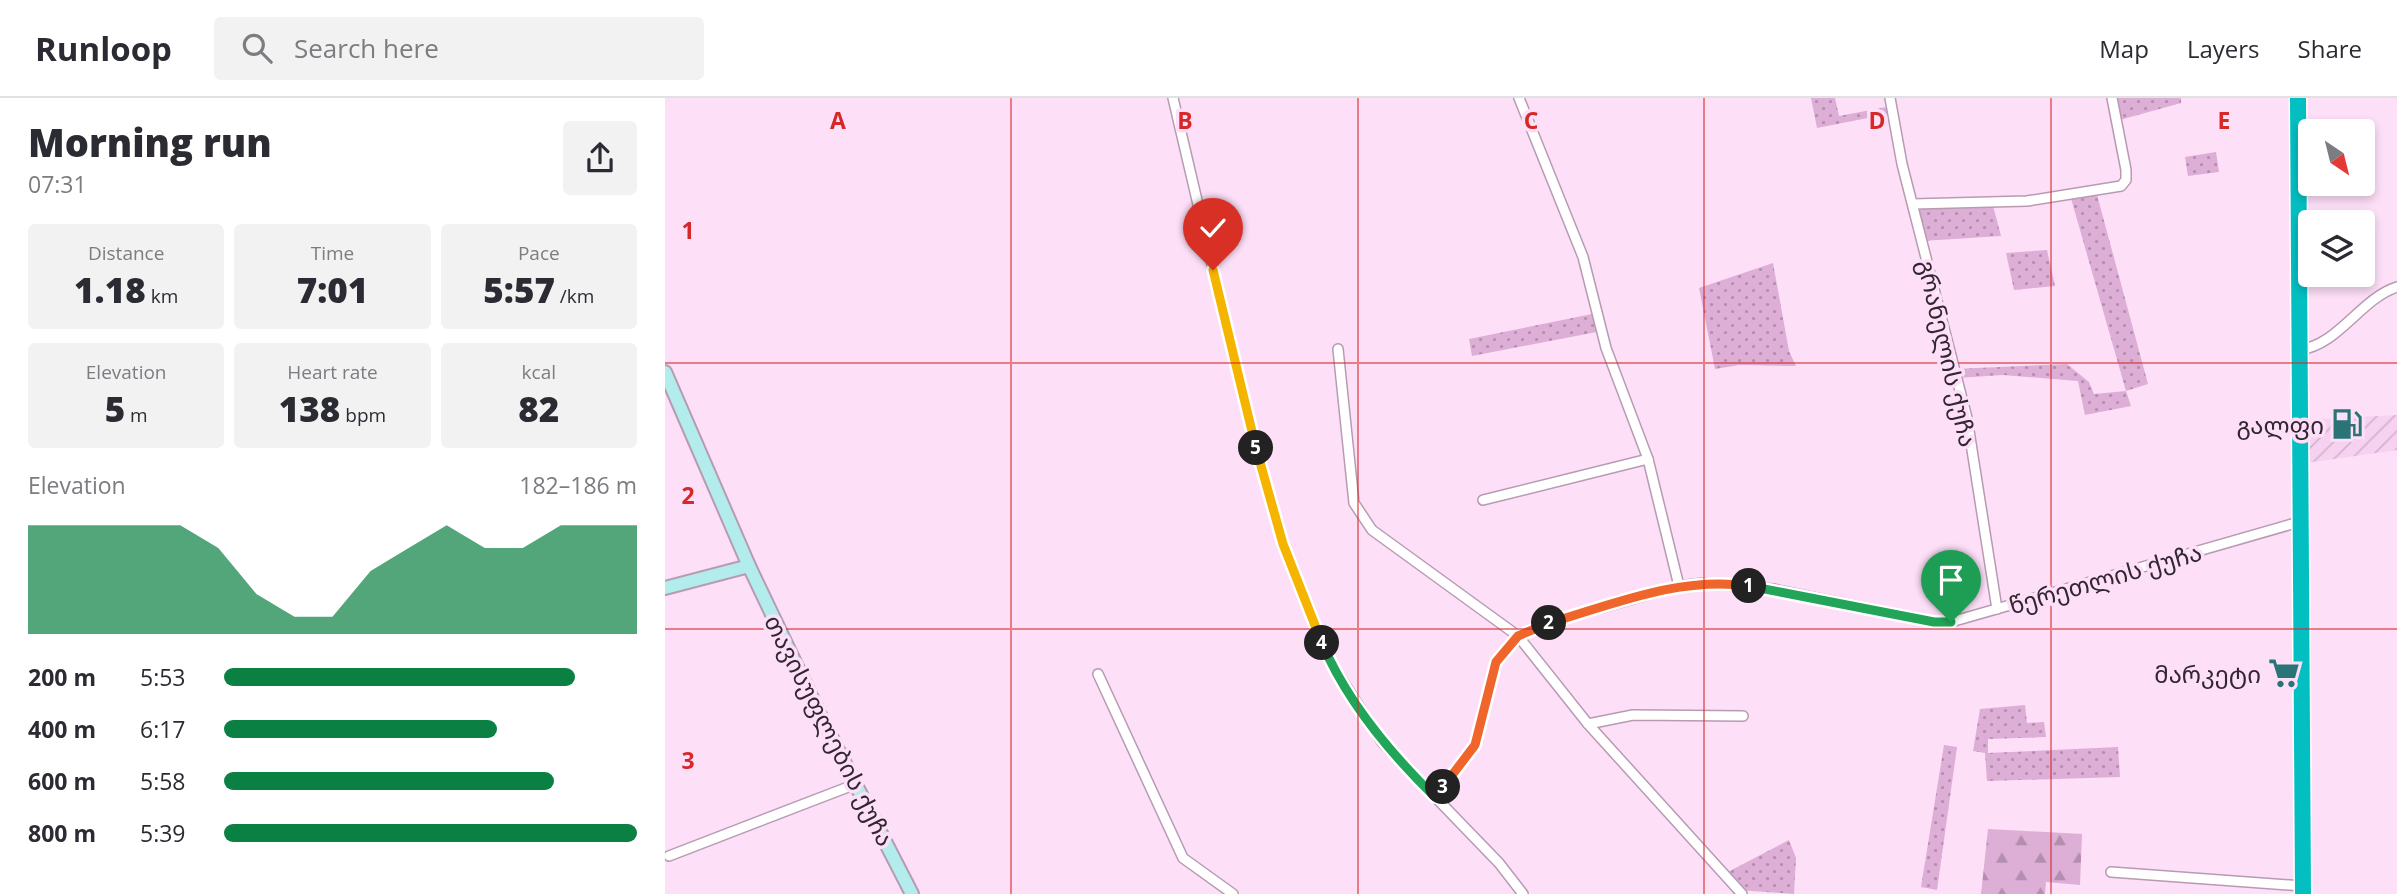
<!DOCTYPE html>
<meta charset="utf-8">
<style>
body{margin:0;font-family:"Open Sans","Noto Sans Georgian",sans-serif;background:#f2f2f3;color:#2b2b33;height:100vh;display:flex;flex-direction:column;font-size:26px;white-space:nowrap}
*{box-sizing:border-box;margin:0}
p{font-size:23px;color:#7c7c81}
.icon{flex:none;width:38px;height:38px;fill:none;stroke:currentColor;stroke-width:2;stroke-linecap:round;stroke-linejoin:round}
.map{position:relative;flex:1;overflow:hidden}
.panel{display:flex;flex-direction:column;background:#fff;width:665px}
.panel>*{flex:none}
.needle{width:46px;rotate:145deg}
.tools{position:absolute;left:1633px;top:21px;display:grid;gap:14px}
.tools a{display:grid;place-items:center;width:77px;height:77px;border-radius:7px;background:#fff;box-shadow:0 4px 10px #0003;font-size:35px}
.pin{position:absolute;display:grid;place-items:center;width:60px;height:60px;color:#fff;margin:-72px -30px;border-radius:50% 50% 50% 0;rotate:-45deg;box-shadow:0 0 7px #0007}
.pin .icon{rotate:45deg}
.km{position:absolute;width:35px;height:35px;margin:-18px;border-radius:50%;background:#222;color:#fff;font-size:19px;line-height:35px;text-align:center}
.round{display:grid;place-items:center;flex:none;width:74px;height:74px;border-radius:7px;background:#f2f2f3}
.headline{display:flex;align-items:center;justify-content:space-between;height:119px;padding:0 28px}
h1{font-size:38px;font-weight:800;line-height:52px}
.metrics{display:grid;grid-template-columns:repeat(3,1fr);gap:10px;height:119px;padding:7px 28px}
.metrics div{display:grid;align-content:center;border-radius:7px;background:#f2f2f3;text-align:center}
.metrics b{font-size:35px;font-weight:800}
.metrics small{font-size:19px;font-weight:400}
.metrics p{font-size:19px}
.chart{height:196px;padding:14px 28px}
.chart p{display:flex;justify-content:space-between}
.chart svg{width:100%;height:126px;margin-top:7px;fill:#0b8043;opacity:.7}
ul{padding:0 28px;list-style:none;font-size:23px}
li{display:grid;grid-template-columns:112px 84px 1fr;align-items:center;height:52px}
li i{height:18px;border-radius:9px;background:#0b8043}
header{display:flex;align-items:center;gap:42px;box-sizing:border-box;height:98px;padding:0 35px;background:#fff;border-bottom:2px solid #e1e1e2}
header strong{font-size:33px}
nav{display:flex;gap:38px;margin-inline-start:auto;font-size:24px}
.search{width:490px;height:63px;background:#f2f2f3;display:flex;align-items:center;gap:18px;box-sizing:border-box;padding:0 24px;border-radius:7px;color:#7c7c81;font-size:26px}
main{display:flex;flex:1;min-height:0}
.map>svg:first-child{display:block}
</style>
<header>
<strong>Runloop</strong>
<div class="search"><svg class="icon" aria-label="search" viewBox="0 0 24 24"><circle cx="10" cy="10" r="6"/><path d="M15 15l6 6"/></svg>Search here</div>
<nav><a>Map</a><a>Layers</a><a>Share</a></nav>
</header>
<main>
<section class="panel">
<div class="headline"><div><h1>Morning run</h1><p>07:31</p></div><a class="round"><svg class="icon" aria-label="share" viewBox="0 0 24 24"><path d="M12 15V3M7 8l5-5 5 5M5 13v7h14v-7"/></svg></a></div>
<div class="metrics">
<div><p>Distance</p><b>1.18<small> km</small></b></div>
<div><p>Time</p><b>7:01</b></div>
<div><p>Pace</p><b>5:57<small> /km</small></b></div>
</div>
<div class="metrics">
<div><p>Elevation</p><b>5<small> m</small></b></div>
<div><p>Heart rate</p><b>138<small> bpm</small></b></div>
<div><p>kcal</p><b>82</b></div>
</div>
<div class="chart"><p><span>Elevation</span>182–186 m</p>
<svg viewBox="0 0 160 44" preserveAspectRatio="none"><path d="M0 44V6L10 6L20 6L30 6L40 6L50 14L60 30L70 38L80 38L90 22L100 14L110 6L120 14L130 14L140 6L150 6L160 6V44z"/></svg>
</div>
<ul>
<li><b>200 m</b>5:53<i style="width:85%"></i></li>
<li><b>400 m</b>6:17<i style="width:66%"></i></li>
<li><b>600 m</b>5:58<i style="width:80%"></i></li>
<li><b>800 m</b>5:39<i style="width:100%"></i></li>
</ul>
</section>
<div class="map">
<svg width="1732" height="796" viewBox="0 0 1732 796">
<defs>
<pattern id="industrial-furrows" width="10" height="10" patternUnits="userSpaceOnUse" patternTransform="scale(1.75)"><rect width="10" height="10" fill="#f6d2f0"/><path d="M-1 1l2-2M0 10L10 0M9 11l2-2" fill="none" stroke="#d3b4ce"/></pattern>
<pattern id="grass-dots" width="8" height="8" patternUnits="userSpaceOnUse" patternTransform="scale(1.75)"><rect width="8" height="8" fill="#ddaed6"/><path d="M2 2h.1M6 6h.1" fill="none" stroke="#b48eae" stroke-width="1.8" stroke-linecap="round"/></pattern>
<pattern id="forest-firs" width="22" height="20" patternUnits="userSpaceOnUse" patternTransform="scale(1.75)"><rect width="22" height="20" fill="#ddaed6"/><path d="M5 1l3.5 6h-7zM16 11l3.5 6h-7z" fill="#b48eae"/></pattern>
</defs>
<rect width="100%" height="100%" fill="#fddff8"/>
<polygon fill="url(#industrial-furrows)" points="1732,317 1732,352 1634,366 1634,322"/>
<g fill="url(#grass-dots)">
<polygon points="1146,0 1170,0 1174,18 1227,8 1228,15 1152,30"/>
<polygon points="1447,0 1516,0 1516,5 1451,23"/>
<polygon points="1551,54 1554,74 1523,78 1520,59"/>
<polygon points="1431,93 1483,286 1461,293 1466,308 1420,317 1413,283 1338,277 1292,280 1289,271 1402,266 1424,284 1429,296 1461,293 1405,97"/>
<polygon points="1327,104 1336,138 1257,143 1248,106"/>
<polygon points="1382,152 1390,188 1349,192 1341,155"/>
<polygon points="1108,165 1124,253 1131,268 1074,267 1050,271 1034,190"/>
<polygon points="932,215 937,233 807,258 804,241"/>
<polygon points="1360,607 1362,625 1379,624 1381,639 1323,641 1323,655 1453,649 1455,679 1322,683 1320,655 1308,653 1315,611"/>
<polygon points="1279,647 1292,649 1272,792 1256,789"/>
<polygon points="1124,742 1131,760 1129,796 1074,792 1059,776"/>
</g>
<polygon fill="url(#forest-firs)" points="1323,731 1417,736 1415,787 1381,784 1380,796 1316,796"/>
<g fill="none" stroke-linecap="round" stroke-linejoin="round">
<defs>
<g id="street">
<polyline points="508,0 585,328 618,446 664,562 717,644 834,765 858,796"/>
<polyline points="854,0 918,159 941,250 983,361 1014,488"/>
<polyline points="1225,0 1237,66 1302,320 1332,511"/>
<polyline points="1248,106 1362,103 1456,88 1461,82 1461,72 1447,0"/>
<polyline points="673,251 689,405 707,432 853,538 923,626 1077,796"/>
<path d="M 1634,252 C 1674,247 1695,201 1732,189"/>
<polyline points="818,402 983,361"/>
<polyline points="433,576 518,760 568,796"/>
<polyline points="923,626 968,617 1078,618"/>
<polyline points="770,699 810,647 831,564 853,538 879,526 1014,488 1039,485 1108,491 1269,524 1286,524 1634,424"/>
<polyline points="4,758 191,686"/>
<polyline points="1446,774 1638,788"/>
</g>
<g id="secondary">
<polyline points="0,274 84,468 155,617 247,796"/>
<polyline points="0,490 84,468"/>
</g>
<polyline id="highway" points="1633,0 1638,796"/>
</defs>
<use href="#street" stroke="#b79bb2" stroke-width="12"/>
<use href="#secondary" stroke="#b79bb2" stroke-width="16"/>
<use href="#highway" stroke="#fff" stroke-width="19"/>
<use href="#street" stroke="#fff" stroke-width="9"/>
<use href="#secondary" stroke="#b3eced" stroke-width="12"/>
<use href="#highway" stroke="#03bfc2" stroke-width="16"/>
</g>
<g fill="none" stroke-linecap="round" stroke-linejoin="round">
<defs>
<polyline id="split-1" points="1084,488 1269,524 1286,524"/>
<path id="split-2" d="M 884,525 C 949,506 1015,478 1084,488"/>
<polyline id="split-3" points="778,689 810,647 831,564 853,538 884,525"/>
<path id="split-4" d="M 657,545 C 682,604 725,655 770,699 L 778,689"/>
<polyline id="split-5" points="591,350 618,446 657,545"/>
<polyline id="split-6" points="548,172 591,350"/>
</defs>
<use href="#split-1" stroke="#fff" stroke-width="14"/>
<use href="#split-2" stroke="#fff" stroke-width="14"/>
<use href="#split-3" stroke="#fff" stroke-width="14"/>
<use href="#split-4" stroke="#fff" stroke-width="14"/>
<use href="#split-5" stroke="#fff" stroke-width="14"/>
<use href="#split-6" stroke="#fff" stroke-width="14"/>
<use href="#split-1" stroke="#22a559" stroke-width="9"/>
<use href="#split-2" stroke="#f0652b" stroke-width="9"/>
<use href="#split-3" stroke="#f0652b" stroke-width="9"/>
<use href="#split-4" stroke="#22a559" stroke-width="9"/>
<use href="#split-5" stroke="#f5b400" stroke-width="9"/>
<use href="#split-6" stroke="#f5b400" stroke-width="9"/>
</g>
<path fill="none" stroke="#d62828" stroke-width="2" stroke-opacity="0.55" d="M 346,0 L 346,796M 693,0 L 693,796M 1039,0 L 1039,796M 1386,0 L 1386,796M 0,265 L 1732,265M 0,531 L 1732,531"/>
<defs>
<symbol id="fuel-bare" viewBox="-9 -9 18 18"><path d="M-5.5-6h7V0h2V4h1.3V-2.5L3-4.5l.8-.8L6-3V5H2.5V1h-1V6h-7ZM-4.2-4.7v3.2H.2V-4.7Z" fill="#2a7476" stroke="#fddff8" stroke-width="2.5" paint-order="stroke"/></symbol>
<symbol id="supermarket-bare" viewBox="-9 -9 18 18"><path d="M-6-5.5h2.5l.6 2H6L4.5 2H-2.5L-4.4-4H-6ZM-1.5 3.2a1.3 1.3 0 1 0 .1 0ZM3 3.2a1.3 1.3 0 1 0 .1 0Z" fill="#2a7476" stroke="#fddff8" stroke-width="2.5" paint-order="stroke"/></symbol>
</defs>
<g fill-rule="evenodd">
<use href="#fuel-bare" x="1660" y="304" width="44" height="44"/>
<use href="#supermarket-bare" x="1597" y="553" width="44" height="44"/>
</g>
<g text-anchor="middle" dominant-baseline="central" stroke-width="7" stroke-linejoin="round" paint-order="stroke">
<g font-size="24" fill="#322731" stroke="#fddff8">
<text transform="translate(1283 255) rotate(77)">გრანელის ქუჩა</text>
<text transform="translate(1440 480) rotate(-16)">წერეთლის ქუჩა</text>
<text transform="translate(165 632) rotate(63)">თავისუფლების ქუჩა</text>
</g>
<g font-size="24" fill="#322731" stroke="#fddff8" text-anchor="end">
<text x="1659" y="326">გალფი</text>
<text x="1596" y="575">მარკეტი</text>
</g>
</g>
<g font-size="23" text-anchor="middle" font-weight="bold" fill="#d62828" stroke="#fddff8" stroke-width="7" stroke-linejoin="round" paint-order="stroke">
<text x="173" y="31">A</text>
<text x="520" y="31">B</text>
<text x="866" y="31">C</text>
<text x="1212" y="31">D</text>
<text x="1559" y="31">E</text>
<text x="23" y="141">1</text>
<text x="23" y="406">2</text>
<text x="23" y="671">3</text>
</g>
</svg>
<div class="tools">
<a><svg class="needle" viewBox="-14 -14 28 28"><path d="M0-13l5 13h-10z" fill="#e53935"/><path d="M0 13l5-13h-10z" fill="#7c7c81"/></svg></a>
<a><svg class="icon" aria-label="layers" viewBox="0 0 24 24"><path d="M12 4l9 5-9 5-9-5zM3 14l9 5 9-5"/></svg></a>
</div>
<div class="pin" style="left:1286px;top:524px;background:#1e9e55"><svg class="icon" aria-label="arrive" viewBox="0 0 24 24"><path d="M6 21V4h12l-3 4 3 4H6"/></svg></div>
<div class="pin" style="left:548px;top:172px;background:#d93025"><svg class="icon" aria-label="check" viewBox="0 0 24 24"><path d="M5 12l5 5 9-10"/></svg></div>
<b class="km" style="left:1084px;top:488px">1</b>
<b class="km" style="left:884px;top:525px">2</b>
<b class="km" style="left:778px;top:689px">3</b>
<b class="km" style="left:657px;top:545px">4</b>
<b class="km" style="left:591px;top:350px">5</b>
</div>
</main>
